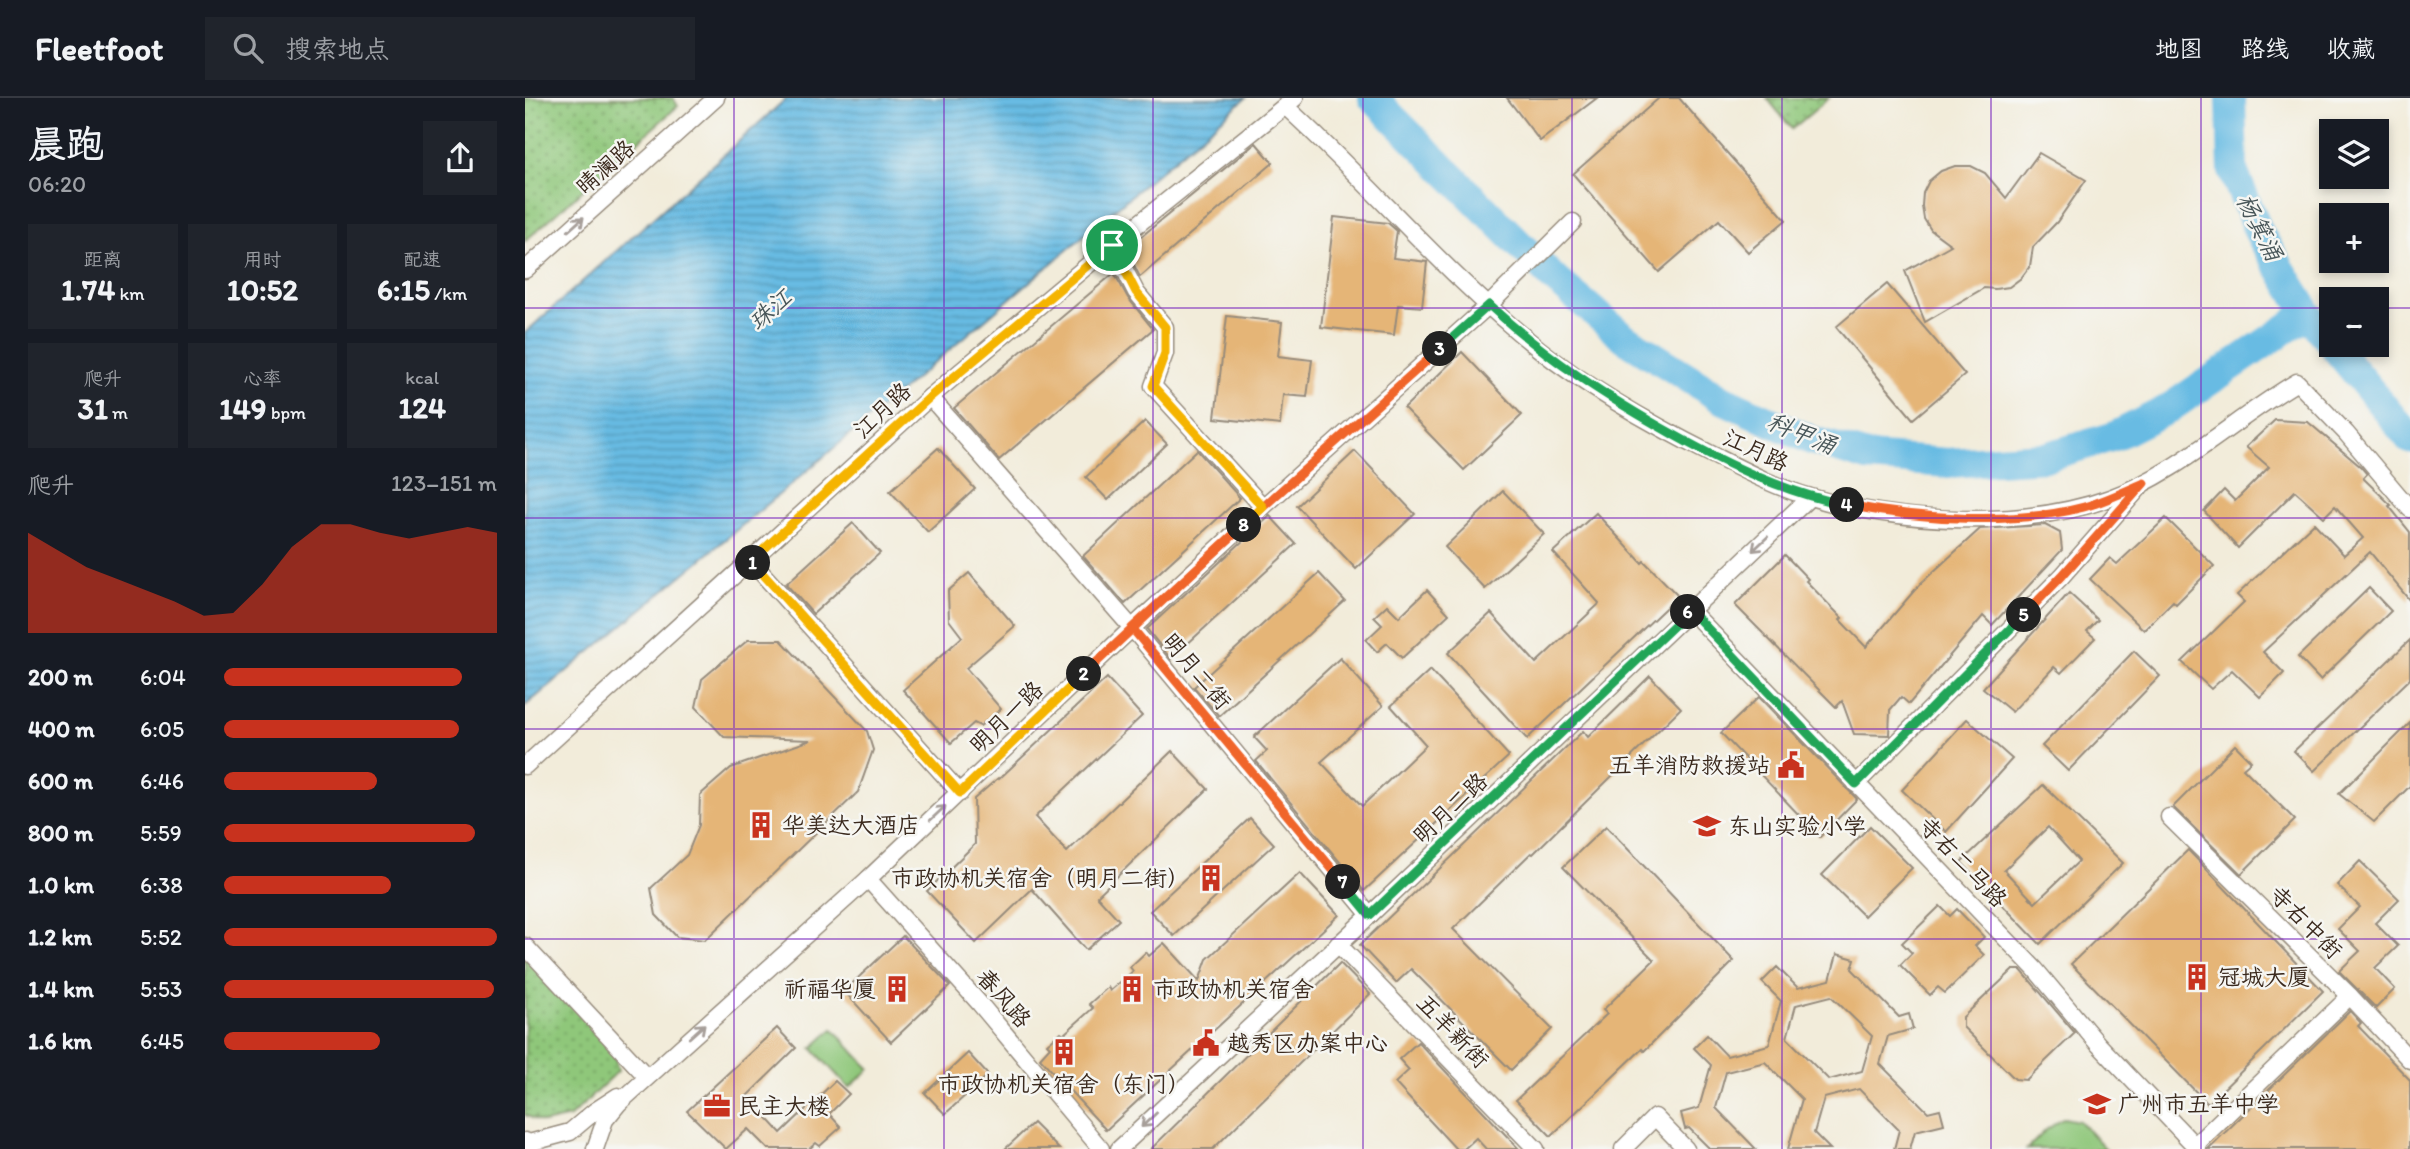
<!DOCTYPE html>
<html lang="zh">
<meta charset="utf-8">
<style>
body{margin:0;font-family:Itim,"LXGW WenKai TC",sans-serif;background:#20242c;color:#f1f3f6;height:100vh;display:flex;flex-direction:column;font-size:26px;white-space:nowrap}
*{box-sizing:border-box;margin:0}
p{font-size:23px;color:#9ea1a6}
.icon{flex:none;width:38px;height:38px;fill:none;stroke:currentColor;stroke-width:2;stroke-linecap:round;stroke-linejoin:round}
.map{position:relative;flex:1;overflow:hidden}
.sheet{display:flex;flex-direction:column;background:#171b24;width:525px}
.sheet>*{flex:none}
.controls{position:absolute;left:1794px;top:21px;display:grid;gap:14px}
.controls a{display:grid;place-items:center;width:70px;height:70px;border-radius:0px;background:#171b24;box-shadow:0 4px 10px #0003;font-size:35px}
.pin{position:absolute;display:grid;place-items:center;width:60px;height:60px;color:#fff;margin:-30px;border:4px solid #fff;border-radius:50%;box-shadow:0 2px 7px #0007}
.km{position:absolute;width:35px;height:35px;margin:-18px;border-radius:50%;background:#222;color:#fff;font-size:19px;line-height:35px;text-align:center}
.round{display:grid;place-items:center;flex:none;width:74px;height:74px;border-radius:0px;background:#20242c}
.head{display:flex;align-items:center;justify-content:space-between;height:119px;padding:0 28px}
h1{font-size:38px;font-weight:800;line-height:52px}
.metrics{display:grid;grid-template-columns:repeat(3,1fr);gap:10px;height:119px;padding:7px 28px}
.metrics div{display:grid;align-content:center;border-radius:0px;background:#20242c;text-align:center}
.metrics b{font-size:30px;font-weight:800}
.metrics small{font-size:19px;font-weight:400}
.metrics p{font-size:19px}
.chart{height:196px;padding:14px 28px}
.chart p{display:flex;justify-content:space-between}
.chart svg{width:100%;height:126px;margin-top:7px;fill:#c8321e;opacity:.7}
ul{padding:0 28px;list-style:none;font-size:23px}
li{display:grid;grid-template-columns:112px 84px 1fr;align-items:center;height:52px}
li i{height:18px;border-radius:9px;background:#c8321e}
header{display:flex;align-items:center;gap:42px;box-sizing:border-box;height:98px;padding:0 35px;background:#171b24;border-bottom:2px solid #363941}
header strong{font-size:33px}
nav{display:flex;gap:38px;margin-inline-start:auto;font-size:24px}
.search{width:490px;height:63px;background:#20242c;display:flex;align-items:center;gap:18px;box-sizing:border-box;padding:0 24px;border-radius:0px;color:#9ea1a6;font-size:26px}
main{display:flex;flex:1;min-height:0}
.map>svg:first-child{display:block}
</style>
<header>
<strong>Fleetfoot</strong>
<div class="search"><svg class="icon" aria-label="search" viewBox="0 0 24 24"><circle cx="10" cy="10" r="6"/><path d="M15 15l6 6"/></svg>搜索地点</div>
<nav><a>地图</a><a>路线</a><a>收藏</a></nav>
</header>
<main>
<section class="sheet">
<div class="head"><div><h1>晨跑</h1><p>06:20</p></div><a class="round"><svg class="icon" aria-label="share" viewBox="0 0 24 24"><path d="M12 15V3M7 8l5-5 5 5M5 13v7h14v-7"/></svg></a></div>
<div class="metrics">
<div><p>距离</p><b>1.74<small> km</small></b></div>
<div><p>用时</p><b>10:52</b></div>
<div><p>配速</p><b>6:15<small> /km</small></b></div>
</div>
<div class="metrics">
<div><p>爬升</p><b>31<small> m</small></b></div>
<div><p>心率</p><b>149<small> bpm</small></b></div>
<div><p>kcal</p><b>124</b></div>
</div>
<div class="chart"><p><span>爬升</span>123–151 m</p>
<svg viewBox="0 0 160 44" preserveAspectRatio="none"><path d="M0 44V9L10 15L20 21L30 25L40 29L50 33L60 38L70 37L80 27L90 14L100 6L110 6L120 9L130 11L140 9L150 7L160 9V44z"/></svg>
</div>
<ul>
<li><b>200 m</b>6:04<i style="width:87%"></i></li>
<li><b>400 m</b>6:05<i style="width:86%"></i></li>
<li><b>600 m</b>6:46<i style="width:56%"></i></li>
<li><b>800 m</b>5:59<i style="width:92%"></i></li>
<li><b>1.0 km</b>6:38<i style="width:61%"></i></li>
<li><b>1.2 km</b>5:52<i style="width:100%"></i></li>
<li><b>1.4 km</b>5:53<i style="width:99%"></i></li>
<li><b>1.6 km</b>6:45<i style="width:57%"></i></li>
</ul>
</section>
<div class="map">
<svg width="1885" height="1051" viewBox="0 0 1885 1051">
<defs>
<pattern id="green-dots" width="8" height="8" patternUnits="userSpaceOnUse" patternTransform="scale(1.75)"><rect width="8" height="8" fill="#8fc77a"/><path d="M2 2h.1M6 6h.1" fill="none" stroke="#76a263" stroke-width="1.8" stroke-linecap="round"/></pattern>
<pattern id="water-rules" width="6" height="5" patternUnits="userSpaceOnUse" patternTransform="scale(1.75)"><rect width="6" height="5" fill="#67bbe3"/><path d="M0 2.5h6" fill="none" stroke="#5698b7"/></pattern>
</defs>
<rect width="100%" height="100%" fill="#f6f6f2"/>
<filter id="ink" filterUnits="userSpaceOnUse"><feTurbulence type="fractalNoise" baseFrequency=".0143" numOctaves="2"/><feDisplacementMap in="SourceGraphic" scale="14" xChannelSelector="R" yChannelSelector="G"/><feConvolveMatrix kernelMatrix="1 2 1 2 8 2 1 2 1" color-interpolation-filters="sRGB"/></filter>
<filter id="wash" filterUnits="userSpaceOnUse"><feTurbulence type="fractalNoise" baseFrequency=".00686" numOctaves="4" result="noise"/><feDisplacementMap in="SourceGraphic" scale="28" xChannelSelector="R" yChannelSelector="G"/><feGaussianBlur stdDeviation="1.57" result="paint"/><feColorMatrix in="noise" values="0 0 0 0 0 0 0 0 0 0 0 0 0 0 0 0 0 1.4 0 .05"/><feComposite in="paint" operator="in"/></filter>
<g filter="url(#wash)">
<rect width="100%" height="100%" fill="#f2ecda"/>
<g fill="url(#green-dots)" stroke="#65784c" stroke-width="2">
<polygon points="0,0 148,0 153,8 0,143"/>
<polygon points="1242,0 1304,0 1267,31"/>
<polygon points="0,855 87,947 93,973 45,1019 19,1025 0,1017"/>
</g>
<g fill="#8fc77a" stroke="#65784c" stroke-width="2">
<polygon points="308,931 345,971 324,990 287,950"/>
<polygon points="1539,1020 1554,1023 1581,1051 1502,1051 1521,1032"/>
</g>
<polygon fill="url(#water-rules)" stroke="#517280" stroke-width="2" points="262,0 721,0 256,395 0,608 0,235"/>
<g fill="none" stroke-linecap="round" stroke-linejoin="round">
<g stroke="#67bbe3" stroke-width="30">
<polyline points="848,0 1026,178 1100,240 1197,301 1286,342 1342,359 1423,365 1520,359 1590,338 1643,311 1783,216"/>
<polyline points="1706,0 1708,73 1735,137 1783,216 1806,244"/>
<polyline points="1808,247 1885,341"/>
</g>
</g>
<g id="blocks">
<g fill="#e5b577" fill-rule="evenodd">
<polygon points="982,0 1072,0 1015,43"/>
<polygon points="1134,0 1154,0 1261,122 1223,154 1194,122 1134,174 1048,76"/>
<polygon points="731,45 748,65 615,179 601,151"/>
<polygon points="1514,55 1561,82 1532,124 1508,149 1505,168 1496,180 1484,189 1470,191 1459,190 1400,224 1380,173 1426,147 1406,132 1399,121 1397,108 1398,95 1404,83 1416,73 1430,68 1446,68 1460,75 1481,100"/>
<polygon points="809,119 863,125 872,133 868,160 902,164 897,209 873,207 869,237 796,229"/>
<polygon points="589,175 603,200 628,231 474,362 429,310"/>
<polygon points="1362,186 1440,277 1388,321 1311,229"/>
<polygon points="702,218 757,224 753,258 787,262 782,299 758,297 755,327 690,320"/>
<polygon points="937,254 997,317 939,372 879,310"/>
<polygon points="1750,322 1783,324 1836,369 1842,376 1838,380 1866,407 1864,408 1885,434 1885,503 1845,454 1738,554 1759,575 1735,599 1707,572 1686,591 1657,564 1719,504 1712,497 1789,425 1819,457 1838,440 1810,408 1799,419 1770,393 1713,450 1679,413 1699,392 1710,403 1744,369 1721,349"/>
<polygon points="620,323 642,346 583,402 561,379"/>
<polygon points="413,350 450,391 403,434 365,393"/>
<polygon points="672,352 715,400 600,506 558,458"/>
<polygon points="830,353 890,416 831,471 772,408"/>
<polygon points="978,393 1019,436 960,491 920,449"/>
<polygon points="1071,415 1117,465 1119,463 1153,498 1002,641 923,555 966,515 1011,565 1073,507 1074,505 1028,454"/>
<polygon points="745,418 771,446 646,561 622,531"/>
<polygon points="1641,420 1689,468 1651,506 1648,503 1619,532 1565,481 1585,460 1592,466"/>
<polygon points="328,425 355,455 288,516 261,486"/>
<polygon points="1520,427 1535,435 1537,452 1467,527 1458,518 1384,606 1376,599 1365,612 1364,637 1329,636 1317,603 1311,609 1210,507 1260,457 1283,481 1281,483 1317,520 1315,522 1341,549 1395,486 1455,431"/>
<polygon points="444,475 490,528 441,570 476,611 455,628 449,625 426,645 378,592 437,539 424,522 423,493"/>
<polygon points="794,475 820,503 694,618 669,589"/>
<polygon points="1844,490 1866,513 1795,582 1773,559"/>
<polygon points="902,492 924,516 877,560 862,545 852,554 841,542 857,527 849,519 862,507 874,519"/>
<polygon points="1544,495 1573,522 1562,533 1570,540 1536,575 1529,569 1487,614 1458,590"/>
<polygon points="223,542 256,542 342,633 348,652 333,694 180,842 152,839 131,817 126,790 162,757 174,727 175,697 206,670 286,642 199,639 171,609 177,581"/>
<polygon points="1885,542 1885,581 1789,673 1769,653"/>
<polygon points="1609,553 1635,578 1543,673 1517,648"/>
<polygon points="815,560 858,608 796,664 837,708 901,647 866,608 905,572 984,658 839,793 731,663 742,653 729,639"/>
<polygon points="1125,578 1156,610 1008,756 1006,755 928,831 1027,931 986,972 886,871 871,885 835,847 1058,633 1063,639"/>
<polygon points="582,580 617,618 510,719 542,754 647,653 683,691 572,798 594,822 561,852 507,791 451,845 402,793 450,746 449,701 473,680 474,681"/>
<polygon points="1234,599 1332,701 1295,739 1196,635"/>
<polygon points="1442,621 1487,661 1421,734 1377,692"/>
<polygon points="1885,625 1885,688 1849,724 1814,696"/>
<polygon points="1710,647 1726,663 1718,670 1770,722 1716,776 1648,709"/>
<path d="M 1518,687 L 1598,765 L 1515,846 L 1436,764 ZM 1523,729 L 1554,763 L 1510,805 L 1479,772 Z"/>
<polygon points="725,720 749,746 649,838 625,813"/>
<polygon points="1081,728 1209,863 1119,953 1117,951 1026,1038 991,1002 1082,916 1078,912 1129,862 1038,769"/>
<polygon points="1345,728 1387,770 1339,818 1297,777"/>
<polygon points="1663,752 1798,893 1683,1006 1546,866"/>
<polygon points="1835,763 1874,801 1850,825 1873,848 1850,870 1870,891 1851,910 1814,873 1835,853 1813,831 1835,809 1812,787"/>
<polygon points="775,775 814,817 581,1032 515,960 525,949 522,946 536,934 539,936 568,910 564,906 583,889 585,893 608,873 605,869 621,854 624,858 639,845 674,883 682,861"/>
<polygon points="1415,808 1425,818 1432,811 1459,839 1450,848 1459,857 1420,895 1413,889 1405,897 1375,867 1387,855 1377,845"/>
<polygon points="378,838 425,888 366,944 319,893"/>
<path d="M 1312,856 L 1330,861 L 1327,871 L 1374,919 L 1384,916 L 1388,931 L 1363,938 L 1355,966 L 1403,1014 L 1415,1011 L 1419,1026 L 1390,1033 L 1385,1051 L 1369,1051 L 1374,1032 L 1334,991 L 1299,1000 L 1289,1035 L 1305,1051 L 1263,1051 L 1277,1001 L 1240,964 L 1201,974 L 1191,1010 L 1231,1051 L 1185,1051 L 1164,1030 L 1160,1031 L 1156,1015 L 1174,1010 L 1186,967 L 1169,950 L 1182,937 L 1202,958 L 1244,947 L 1256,903 L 1237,884 L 1252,869 L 1273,890 L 1305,882 ZM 1306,898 L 1347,938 L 1337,973 L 1304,982 L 1262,940 L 1271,907 Z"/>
<polygon points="815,865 845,896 688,1051 626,1051"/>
<polygon points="1488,872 1496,872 1550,935 1501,982 1490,981 1438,929 1438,919"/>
<polygon points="1825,913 1836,925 1833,928 1885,982 1885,1051 1683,1051"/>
<polygon points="252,930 271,950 222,998 256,1035 310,983 324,996 304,1016 316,1029 295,1048 291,1045 284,1051 243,1051 223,1031 201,1051 162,1013"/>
<polygon points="893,944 925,978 994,1051 961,1051 951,1040 939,1051 931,1051 870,985 884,972 874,961"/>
<polygon points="443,955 463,977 420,1016 400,995"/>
<polygon points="508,1025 534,1051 480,1051"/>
</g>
</g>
</g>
<g filter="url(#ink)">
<use href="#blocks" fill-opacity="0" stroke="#968b7c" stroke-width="2"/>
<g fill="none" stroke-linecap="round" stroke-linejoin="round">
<defs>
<g id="minor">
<path d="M 760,8 C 846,86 922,178 1014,251 C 1067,293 1126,326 1186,356 C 1218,372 1250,389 1285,399 C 1374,425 1496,432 1585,400 C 1654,375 1709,321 1772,284 L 1821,335 L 1885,411"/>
<polyline points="587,147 611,194 640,229 640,255 628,288 738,409"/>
<polyline points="0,172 191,0"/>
<polyline points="405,299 607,530 845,817"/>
<polyline points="226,463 435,695"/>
<polyline points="1165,512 1510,871 1573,946 1673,1051"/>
<polyline points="0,668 405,299 587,147 770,0"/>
<polyline points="1331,686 1537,478 1615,389"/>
<polyline points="1644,719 1825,898 1885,962"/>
<polyline points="343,781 455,906 576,1051"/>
<polyline points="813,846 1011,1051"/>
<polyline points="0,848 122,979"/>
<polyline points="0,1043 4,1045 45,1034 70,1013 93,998"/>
<polyline points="1670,1047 1825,898"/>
<polyline points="70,1051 80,1022 94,1005 343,781 607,530 738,409 964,207 1048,124"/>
<polyline points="594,1051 845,817 1285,399"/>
<polyline points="1098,1051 1130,1019 1161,1051"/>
</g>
</defs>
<use href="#minor" stroke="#968b7c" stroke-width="19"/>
<use href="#minor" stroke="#fff" stroke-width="16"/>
</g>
<defs><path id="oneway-shaft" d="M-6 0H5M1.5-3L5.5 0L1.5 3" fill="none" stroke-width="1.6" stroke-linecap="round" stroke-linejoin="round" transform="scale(1.75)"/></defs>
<g stroke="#a79f9a">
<use href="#oneway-shaft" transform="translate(51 126) rotate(-42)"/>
<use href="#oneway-shaft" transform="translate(1235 446) rotate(137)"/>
<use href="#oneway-shaft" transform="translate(413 715) rotate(-43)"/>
<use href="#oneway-shaft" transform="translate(172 933) rotate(-42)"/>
<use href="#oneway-shaft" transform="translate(624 1022) rotate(137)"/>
</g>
</g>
<g fill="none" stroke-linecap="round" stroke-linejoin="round" filter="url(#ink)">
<defs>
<polyline id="split-1" points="228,465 226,463 405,299 587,147"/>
<polyline id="split-2" points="228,465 435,695 559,576"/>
<polyline id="split-3" points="559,576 738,409 915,251"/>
<path id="split-4" d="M 915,251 L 964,207 C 1021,260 1083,300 1151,338 C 1205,368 1261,395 1322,407"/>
<path id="split-5" d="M 1322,407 C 1394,421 1488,428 1559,409 C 1580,403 1599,394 1619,385 L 1537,478 L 1499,517"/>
<polyline id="split-6" points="1163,514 1165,512 1331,686 1499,517"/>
<polyline id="split-7" points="818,784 845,817 1163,514"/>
<polyline id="split-8" points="719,427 607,530 818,784"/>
<polyline id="split-9" points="587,147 611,194 640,229 640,255 628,288 738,409 719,427"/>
</defs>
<use href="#split-1" stroke="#fff" stroke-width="14"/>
<use href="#split-2" stroke="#fff" stroke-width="14"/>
<use href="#split-3" stroke="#fff" stroke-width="14"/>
<use href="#split-4" stroke="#fff" stroke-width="14"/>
<use href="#split-5" stroke="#fff" stroke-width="14"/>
<use href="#split-6" stroke="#fff" stroke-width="14"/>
<use href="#split-7" stroke="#fff" stroke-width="14"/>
<use href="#split-8" stroke="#fff" stroke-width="14"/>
<use href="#split-9" stroke="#fff" stroke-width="14"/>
<use href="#split-1" stroke="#f5b400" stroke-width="9"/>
<use href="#split-2" stroke="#f5b400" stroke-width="9"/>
<use href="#split-3" stroke="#f0652b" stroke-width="9"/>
<use href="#split-4" stroke="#22a559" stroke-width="9"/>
<use href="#split-5" stroke="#f0652b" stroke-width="9"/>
<use href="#split-6" stroke="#22a559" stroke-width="9"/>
<use href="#split-7" stroke="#22a559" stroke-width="9"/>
<use href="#split-8" stroke="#f0652b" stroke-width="9"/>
<use href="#split-9" stroke="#f5b400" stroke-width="9"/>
</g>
<path fill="none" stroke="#7b2cbf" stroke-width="2" stroke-opacity="0.55" d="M 209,0 L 209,1051M 419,0 L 419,1051M 628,0 L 628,1051M 838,0 L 838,1051M 1047,0 L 1047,1051M 1257,0 L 1257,1051M 1466,0 L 1466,1051M 1676,0 L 1676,1051M 0,210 L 1806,210M 1852,210 L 1885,210M 0,420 L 1885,420M 0,631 L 1885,631M 0,841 L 1885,841"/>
<defs>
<symbol id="civic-bare" viewBox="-9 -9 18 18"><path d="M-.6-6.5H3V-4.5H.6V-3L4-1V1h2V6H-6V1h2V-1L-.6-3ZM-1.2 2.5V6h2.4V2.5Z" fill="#c8321e" stroke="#f6f6f2" stroke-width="2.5" paint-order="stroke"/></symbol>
<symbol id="building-bare" viewBox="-9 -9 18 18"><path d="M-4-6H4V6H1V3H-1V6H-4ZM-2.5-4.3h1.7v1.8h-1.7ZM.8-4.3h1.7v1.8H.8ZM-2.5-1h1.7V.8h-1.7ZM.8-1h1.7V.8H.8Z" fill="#c8321e" stroke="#f6f6f2" stroke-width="2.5" paint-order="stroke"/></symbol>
<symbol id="school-bare" viewBox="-9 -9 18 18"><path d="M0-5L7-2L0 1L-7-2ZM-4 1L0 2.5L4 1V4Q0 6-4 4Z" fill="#c8321e" stroke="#f6f6f2" stroke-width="2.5" paint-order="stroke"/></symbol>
<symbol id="office-bare" viewBox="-9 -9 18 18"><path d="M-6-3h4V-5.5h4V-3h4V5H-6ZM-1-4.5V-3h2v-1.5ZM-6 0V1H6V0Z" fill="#c8321e" stroke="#f6f6f2" stroke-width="2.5" paint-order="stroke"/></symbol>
</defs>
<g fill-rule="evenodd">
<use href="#civic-bare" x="1247" y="648" width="38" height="38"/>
<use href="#building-bare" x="217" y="708" width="38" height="38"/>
<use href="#school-bare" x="1163" y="709" width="38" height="38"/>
<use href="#building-bare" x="667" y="761" width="38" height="38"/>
<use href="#building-bare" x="1653" y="860" width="38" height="38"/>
<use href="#building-bare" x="353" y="872" width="38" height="38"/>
<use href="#building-bare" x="588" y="872" width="38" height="38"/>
<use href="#civic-bare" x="662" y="926" width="38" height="38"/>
<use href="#building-bare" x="520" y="935" width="38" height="38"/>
<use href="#school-bare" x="1553" y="987" width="38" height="38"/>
<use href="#office-bare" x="173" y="989" width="38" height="38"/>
</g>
<g text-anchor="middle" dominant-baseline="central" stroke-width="5" stroke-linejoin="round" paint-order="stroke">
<g font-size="23" fill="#3b2a1e" stroke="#f6f6f2">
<text transform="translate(80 69) rotate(-42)">晴澜路</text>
<text transform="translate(357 312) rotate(-43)">江月路</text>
<text transform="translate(1231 352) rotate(25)">江月路</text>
<text transform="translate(672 573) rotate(50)">明月二街</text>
<text transform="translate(481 619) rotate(-44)">明月一路</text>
<text transform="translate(925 710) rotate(-43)">明月二路</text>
<text transform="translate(1438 764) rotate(46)">寺右二马路</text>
<text transform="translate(1781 824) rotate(45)">寺右中街</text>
<text transform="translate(479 900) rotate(49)">春风路</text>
<text transform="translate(928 933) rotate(46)">五羊新街</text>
</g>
<g font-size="23" fill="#3b2a1e" stroke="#f6f6f2" text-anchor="start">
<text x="1245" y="667" text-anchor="end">五羊消防救援站</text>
<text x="257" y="727">华美达大酒店</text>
<text x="1203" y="728">东山实验小学</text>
<text x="665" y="780" text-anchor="end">市政协机关宿舍（明月二街）</text>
<text x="1693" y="879">冠城大厦</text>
<text x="351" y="891" text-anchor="end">祈福华厦</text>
<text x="628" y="891">市政协机关宿舍</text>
<text x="702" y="945">越秀区办案中心</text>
<text x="539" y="986" text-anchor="middle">市政协机关宿舍（东门）</text>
<text x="1593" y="1006">广州市五羊中学</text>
<text x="213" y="1008">民主大楼</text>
</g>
<g font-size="24" font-style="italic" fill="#485659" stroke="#f6f6f2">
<text transform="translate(1735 129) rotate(63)">杨箕涌</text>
<text transform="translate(245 211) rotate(-41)">珠江</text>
<text transform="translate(1277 335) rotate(22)">科甲涌</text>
</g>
</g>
</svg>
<div class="controls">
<a><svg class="icon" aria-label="layers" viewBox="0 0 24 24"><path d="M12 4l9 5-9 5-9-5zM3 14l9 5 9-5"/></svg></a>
<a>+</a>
<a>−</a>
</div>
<div class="pin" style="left:587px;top:147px;background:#1e9e55"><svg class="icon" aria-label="arrive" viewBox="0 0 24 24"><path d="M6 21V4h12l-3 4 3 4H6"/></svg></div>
<b class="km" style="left:228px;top:465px">1</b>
<b class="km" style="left:559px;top:576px">2</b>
<b class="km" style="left:915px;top:251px">3</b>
<b class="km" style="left:1322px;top:407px">4</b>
<b class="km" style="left:1499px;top:517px">5</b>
<b class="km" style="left:1163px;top:514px">6</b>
<b class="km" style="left:818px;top:784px">7</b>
<b class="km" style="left:719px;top:427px">8</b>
</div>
</main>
